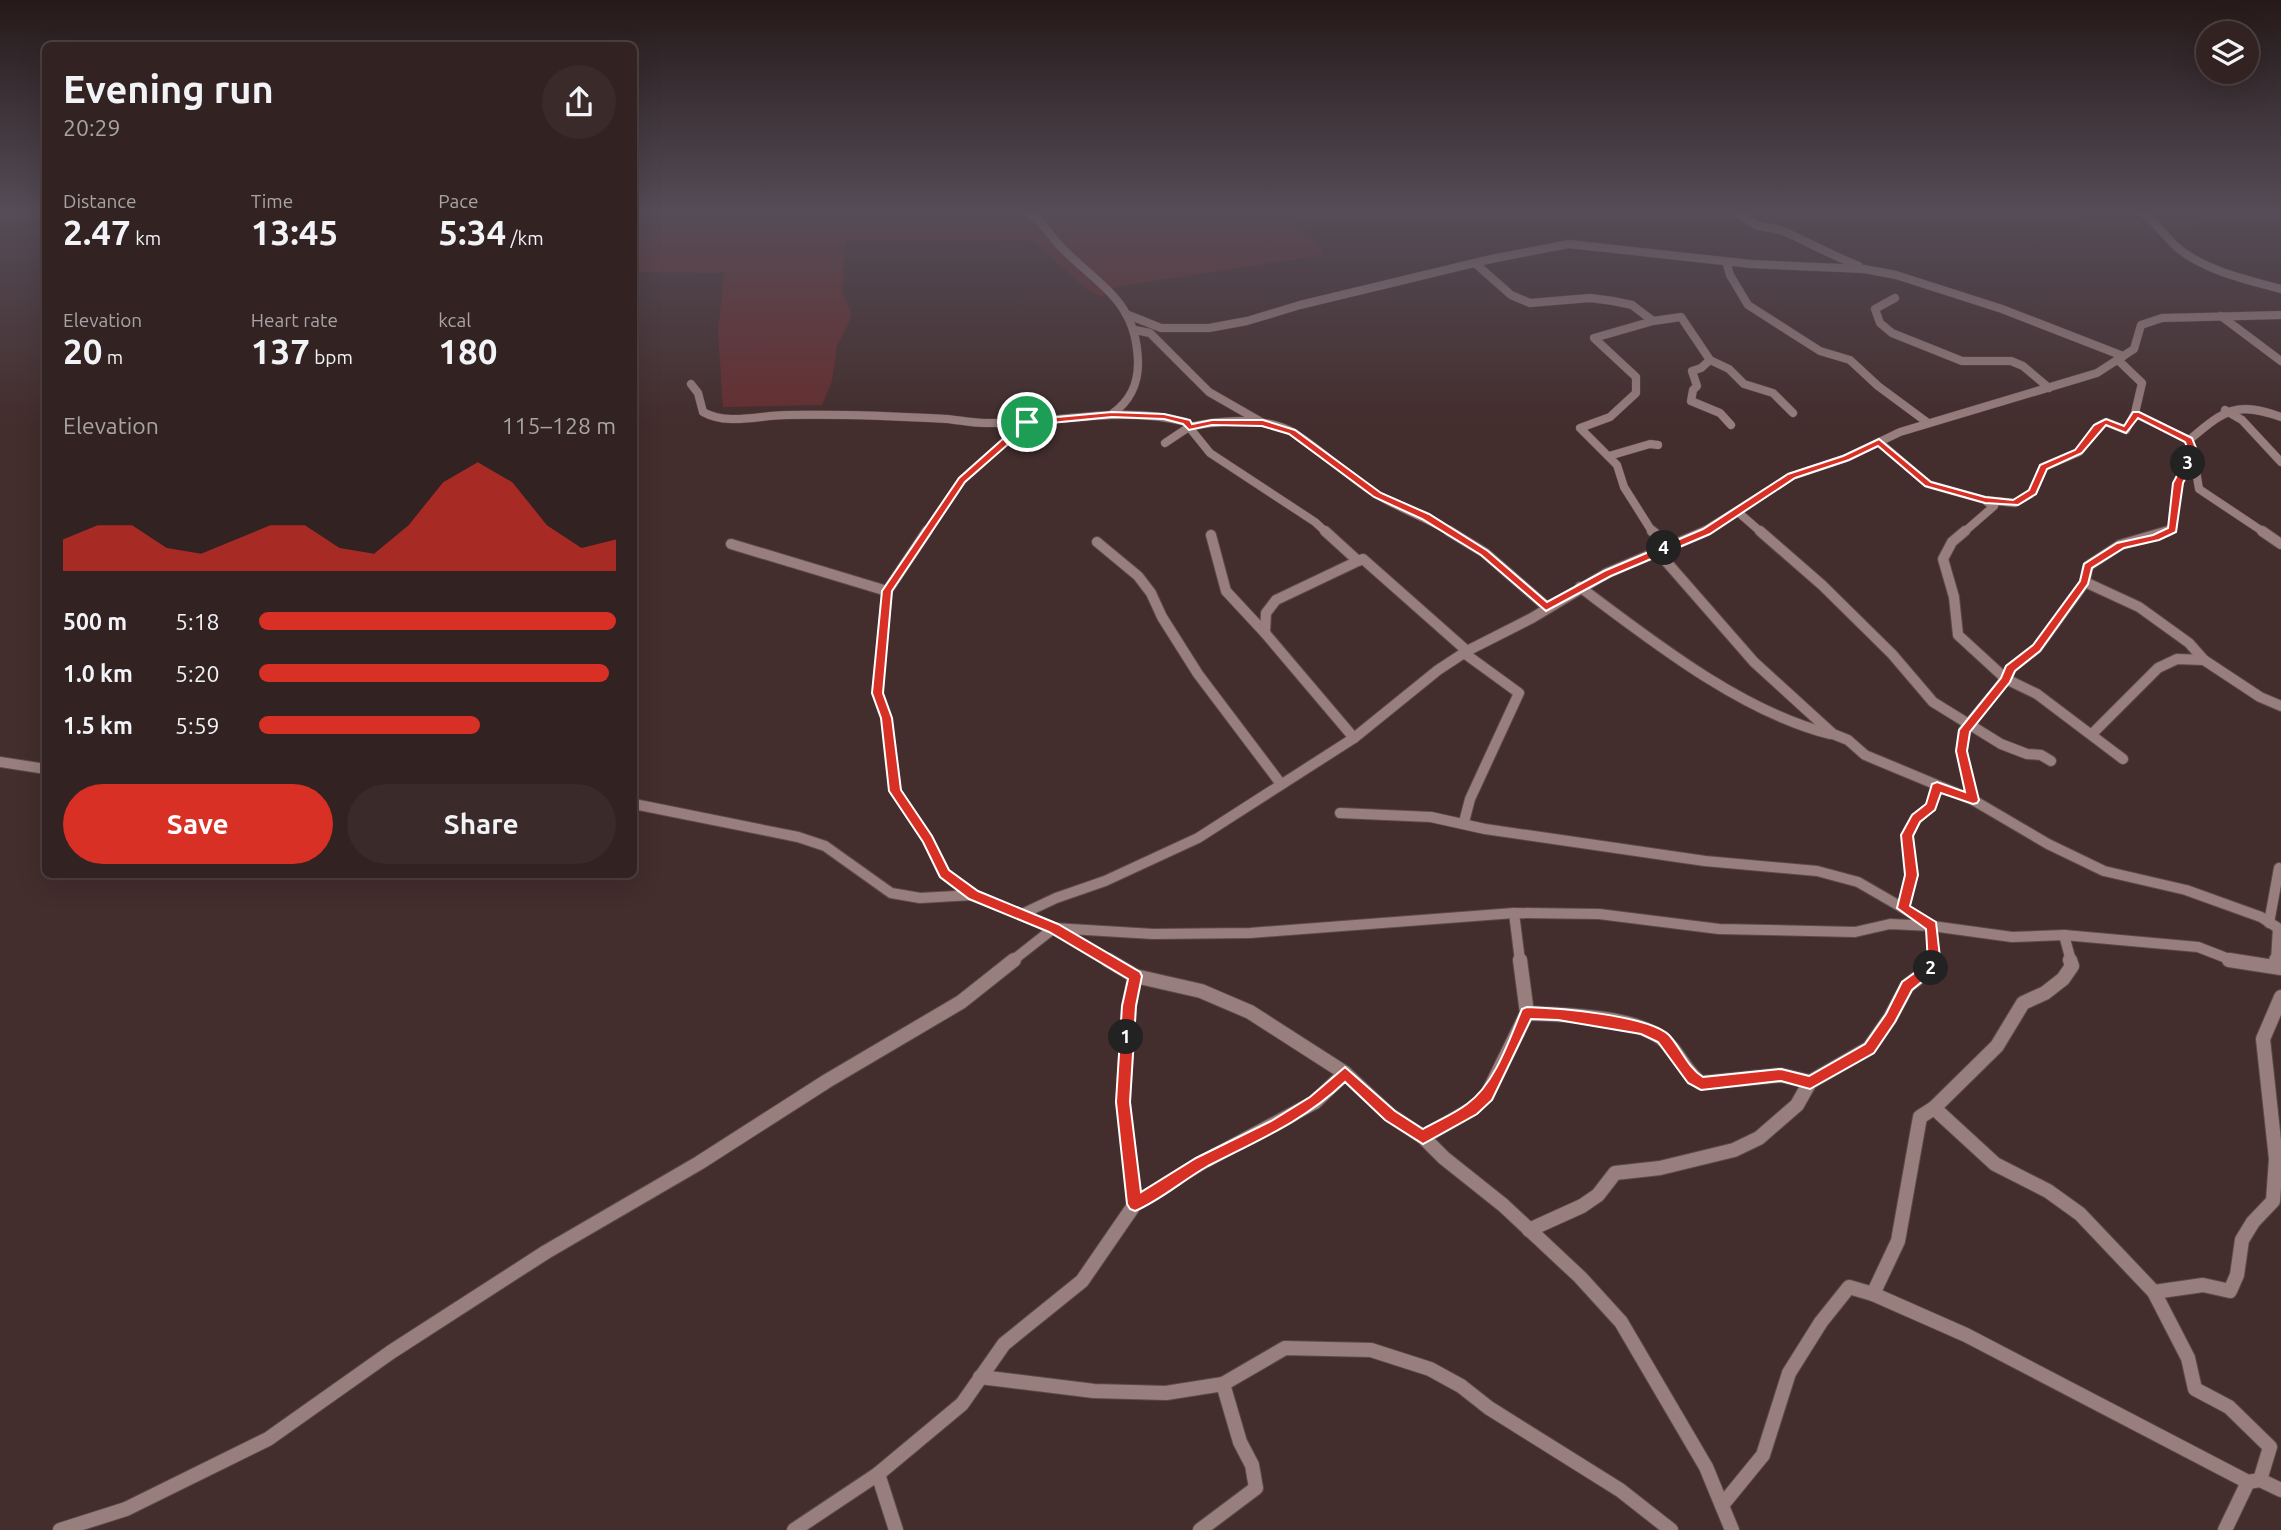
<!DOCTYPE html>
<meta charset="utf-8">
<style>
body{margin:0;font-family:Ubuntu,sans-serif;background:#3a2a2a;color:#f1f3f6;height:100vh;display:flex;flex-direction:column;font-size:26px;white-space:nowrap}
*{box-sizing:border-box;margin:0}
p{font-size:23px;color:#a8a4a5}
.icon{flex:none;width:38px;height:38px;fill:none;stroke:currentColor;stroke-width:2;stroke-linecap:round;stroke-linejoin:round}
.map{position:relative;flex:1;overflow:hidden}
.drawer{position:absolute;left:42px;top:42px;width:595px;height:836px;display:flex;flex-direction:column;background:#322222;border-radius:10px;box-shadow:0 7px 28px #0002,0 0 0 2px #4d3f40}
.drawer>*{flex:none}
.fabs{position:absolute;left:2196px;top:21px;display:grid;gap:14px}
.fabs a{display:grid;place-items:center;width:63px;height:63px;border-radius:50%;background:#322222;box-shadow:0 7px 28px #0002,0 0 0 2px #4d3f40;font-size:35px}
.pin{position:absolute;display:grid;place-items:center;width:60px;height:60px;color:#fff;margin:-30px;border:4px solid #fff;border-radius:50%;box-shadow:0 2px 7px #0007}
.km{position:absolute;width:35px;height:35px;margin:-18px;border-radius:50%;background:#222;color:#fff;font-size:19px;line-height:35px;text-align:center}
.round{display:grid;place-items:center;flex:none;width:74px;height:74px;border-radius:37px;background:#3a2a2a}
.head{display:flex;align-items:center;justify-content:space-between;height:119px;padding:0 21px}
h1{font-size:38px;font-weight:700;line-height:52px}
.metrics{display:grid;grid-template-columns:repeat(3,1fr);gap:10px;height:119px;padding:7px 21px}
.metrics div{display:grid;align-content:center}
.metrics b{font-size:35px;font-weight:700}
.metrics small{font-size:19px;font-weight:400}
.metrics p{font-size:19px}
.chart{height:196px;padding:14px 21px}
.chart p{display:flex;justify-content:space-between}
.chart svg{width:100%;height:126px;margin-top:7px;fill:#d93025;opacity:.7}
.primary-button{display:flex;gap:14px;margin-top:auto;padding:14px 21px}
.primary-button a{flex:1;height:80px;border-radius:42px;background:#d93025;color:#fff;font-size:28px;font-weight:700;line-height:80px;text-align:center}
.primary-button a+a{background:#3a2a2a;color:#f1f3f6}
ul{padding:0 21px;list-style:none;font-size:23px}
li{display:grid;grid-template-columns:112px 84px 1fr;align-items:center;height:52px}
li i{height:18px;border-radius:9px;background:#d93025}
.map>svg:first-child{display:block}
</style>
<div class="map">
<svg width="2281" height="1530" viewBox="0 0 2281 1530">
<rect width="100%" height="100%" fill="#432d2d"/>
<g fill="#642e2f">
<path d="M 634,210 L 1286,210 C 1294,231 1316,232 1323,255 L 1115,287 L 1103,297 L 1088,290 L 1031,240 L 845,241 L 842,291 L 851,312 L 849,323 L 837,345 L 832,381 L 822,405 L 723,407 L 718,332 L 724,273 L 634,272 Z"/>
<polygon points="2050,210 2165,210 2198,224 2091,227"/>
</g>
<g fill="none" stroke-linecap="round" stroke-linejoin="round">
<polygon fill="#36050a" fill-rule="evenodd" points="2068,210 2159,210 2146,218 2117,216 2086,219"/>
<defs>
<g id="street-far2">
<path d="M 1026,210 C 1042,220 1050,236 1063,249 C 1102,288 1137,302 1138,363 C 1138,385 1130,401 1112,414"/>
<path d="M 2139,210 C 2157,221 2166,240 2183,252 C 2211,272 2248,280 2281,289"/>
<path d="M 1737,211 C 1761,235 1768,222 1792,235 C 1815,246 1836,257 1859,266"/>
<polyline points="1726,261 1730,275 1748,305 1820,351 1850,360 1878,386 1928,423"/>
<polyline points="1476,264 1511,295 1530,303 1590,298 1613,301 1632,305 1653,321 1681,317 1710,360 1729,369 1744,384 1773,393 1793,413"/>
<polyline points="1895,298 1875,309 1880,323 1892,333 1962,361 2011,361 2023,366 2049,388"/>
<polyline points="1126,314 1161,328 1209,328 1247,321 1300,305 1491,259 1569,244 1751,264 1864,269 1896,275 2002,309 2123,356"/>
<polyline points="2221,316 2281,361"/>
<polyline points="1653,321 1594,338 1636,377 1636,393 1610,417 1580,428 1617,465 1624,487 1653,533"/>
<polyline points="1135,330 1150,333 1209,392 1263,423"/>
<polyline points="1710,360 1701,368 1692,371 1697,386 1693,390 1691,401 1720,413 1731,425"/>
<path d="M 691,384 L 698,393 L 703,412 C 728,426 760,415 787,415 C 840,414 894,416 947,419 C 959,420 972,423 984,423 C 1052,425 1119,404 1186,422 L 1189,427 C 1220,420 1265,416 1294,433 C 1323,451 1347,476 1376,494 C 1400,509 1428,518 1452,533"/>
<polyline points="2225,410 2242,420 2281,462"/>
<path d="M 2136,414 L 2189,440 C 2224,411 2235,400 2281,417"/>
<polyline points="1879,442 1928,484 1985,500 2015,503 2033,492 2043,467 2079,452 2098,426 2106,422 2126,430 2135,413 2142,383 2118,360"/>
<polyline points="1165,443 1189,427 1210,453 1315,522 1327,533"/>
<polyline points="2193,453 2199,489 2265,533"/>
<polyline points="1609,456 1650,444 1658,445"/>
<polyline points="1738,512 1762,533"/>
<polyline points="926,533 962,480 1028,422"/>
<polyline points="1701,533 1792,476 1846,458 1900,432 2097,373 2134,349 2141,325 2162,318 2281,315"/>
<polyline points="1963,533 1994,506 1987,502"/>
<polyline points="2164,533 2173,529 2178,483 2193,453"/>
</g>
<g id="street-far1">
<polyline points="927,531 887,591 877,693 886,718 895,791 928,839 944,874 973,895"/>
<polyline points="1325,531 1358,561 1363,559 1467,651"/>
<polyline points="1449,531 1485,553 1547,607"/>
<polyline points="1652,531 1670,546"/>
<polyline points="1760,531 1822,585 1892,654 1933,702 2001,744 2027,754 2041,755 2051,761"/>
<polyline points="1965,531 1952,542 1943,559 1954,597 1958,635 2006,679 2037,694 2123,759"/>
<polyline points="2262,531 2281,544"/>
<polyline points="1211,535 1226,591 1265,633"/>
<polyline points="1097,542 1138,576 1151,593 1162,617 1198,674 1281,784"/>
<polyline points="731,544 887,591"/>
<polyline points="1657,551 1754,662 1833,734 1848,740 1865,755 1973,800 2048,844 2104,871 2186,890 2261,917 2278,928 2276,961"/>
<polyline points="2085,582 2139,607 2189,643 2204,660 2260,697 2281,706"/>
<path d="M 1580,587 C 1652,641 1742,712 1830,734"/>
<polyline points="1464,653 1519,693 1470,799 1464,822"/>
<polyline points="2092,734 2158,668 2177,659 2204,660"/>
<polyline points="1354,738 1265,633 1266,613 1276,600 1358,561"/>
<polyline points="0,762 46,769"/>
<polyline points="1973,800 1961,751 1964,730 2006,679 2010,669 2037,648 2085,582 2088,566 2120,545 2168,531"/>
<polyline points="634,804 798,837 825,846 891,893 920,898 973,895 1054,928 1110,961"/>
<polyline points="1340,813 1431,817 1485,829 1705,861 1817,871 1858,882 1903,908"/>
<polyline points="1514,913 1520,961"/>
<polyline points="1022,914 1056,898 1105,881 1198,838 1354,738 1438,670 1467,651 1532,618 1607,573 1706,531"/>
<polyline points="2269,923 2279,868"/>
<polyline points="2064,935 2071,961"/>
<polyline points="1012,961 1054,928 1153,934 1250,933 1514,913 1599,914 1719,929 1855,932 1890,924 1932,926 2012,937 2064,935 2198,947 2234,961"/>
<polyline points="1934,961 1932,926 1903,908 1912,875 1907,835 1916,819 1931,806 1937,787"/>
</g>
<g id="street">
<polyline points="1108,960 1135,976 1201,991 1250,1012 1345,1073 1390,1115 1423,1137 1444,1158 1503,1205 1580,1277 1621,1322 1706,1467 1732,1530"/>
<polyline points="2229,960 2281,968"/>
<polyline points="2276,967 2276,960"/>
<polyline points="1135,976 1129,1006 1123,1103 1135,1204"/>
<path d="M 1527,1013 C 1565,1015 1630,1015 1661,1038 C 1678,1049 1684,1071 1701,1083 L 1781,1075 L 1810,1082"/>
<polyline points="1934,1108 1995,1164 2048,1191 2080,1214 2154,1292 2188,1358 2195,1389 2229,1407 2270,1447 2260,1480"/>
<polyline points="1423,1137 1472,1109 1487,1095 1527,1013 1520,960"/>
<polyline points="1529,1230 1582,1206 1598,1195 1615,1173 1660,1168 1734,1150 1759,1138 1797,1105 1810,1082 1869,1048 1890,1018 1907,986 1934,966 1934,960"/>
<polyline points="2154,1292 2203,1285 2230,1291 2237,1275 2242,1240 2253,1222 2273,1201 2276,1159 2263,1039 2281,997"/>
<polyline points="1873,1294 1966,1335 2248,1482 2260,1480 2281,1490"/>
<polyline points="980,1377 1094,1391 1166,1393 1223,1384 1285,1348 1371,1350 1430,1369 1461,1386 1489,1408 1620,1490 1671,1530"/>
<polyline points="878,1474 896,1530"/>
<polyline points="1723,1504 1763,1455 1789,1373 1821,1322 1849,1287 1873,1294 1898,1241 1920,1117 1934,1108 1997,1046 2023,1003 2045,993 2063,979 2072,966 2070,960"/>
<polyline points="60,1530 126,1509 268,1439 391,1352 546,1252 699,1163 827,1081 961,1002 1014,960"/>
<polyline points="794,1530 878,1474 962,1404 1004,1344 1082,1281 1135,1204 1201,1163 1315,1102 1345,1073"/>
<polyline points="1200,1530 1256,1488 1252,1465 1240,1442 1223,1384"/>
<polyline points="2225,1530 2248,1482"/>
</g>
</defs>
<use href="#street-far2" stroke="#5c4a4a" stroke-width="9"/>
<use href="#street-far1" stroke="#5c4a4a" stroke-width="12"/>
<use href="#street" stroke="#5c4a4a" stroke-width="16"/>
<use href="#street-far2" stroke="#987e7d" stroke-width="8"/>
<use href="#street-far1" stroke="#987e7d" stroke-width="10"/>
<use href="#street" stroke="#987e7d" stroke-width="14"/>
</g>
<linearGradient id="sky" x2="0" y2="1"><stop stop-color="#251919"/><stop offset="0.5" stop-color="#554c57"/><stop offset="1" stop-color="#554c57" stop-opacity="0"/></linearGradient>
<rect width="2281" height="424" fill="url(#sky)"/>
<path fill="#d93025" stroke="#fff" stroke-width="2" fill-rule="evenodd" d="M 1112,412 L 1164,414 L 1190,420 L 1192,424 L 1212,420 L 1263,420 L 1295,430 L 1381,493 L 1429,514 L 1488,551 L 1547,602 L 1604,571 L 1703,529 L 1788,474 L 1843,456 L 1879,439 L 1931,482 L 1985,497 L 2013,500 L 2029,490 L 2040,465 L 2075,450 L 2094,425 L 2106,419 L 2124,426 L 2133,412 L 2139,412 L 2192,438 L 2198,453 L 2183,483 L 2176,532 L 2159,540 L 2124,548 L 2092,568 L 2088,584 L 2040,651 L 2015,671 L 2010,682 L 1970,732 L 1967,751 L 1979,800 L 1977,803 L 1973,804 L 1941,793 L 1935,810 L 1920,822 L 1913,836 L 1918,875 L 1910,906 L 1936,922 L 1941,966 L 1912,990 L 1895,1022 L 1874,1053 L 1810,1089 L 1781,1081 L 1701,1090 L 1688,1083 L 1658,1042 L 1641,1034 L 1558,1020 L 1531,1019 L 1492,1100 L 1477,1114 L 1423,1144 L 1385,1120 L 1345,1082 C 1303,1122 1258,1140 1208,1166 C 1183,1180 1161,1200 1135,1211 L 1130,1209 L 1127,1204 L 1116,1102 L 1122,1006 L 1128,979 L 1049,932 L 969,899 L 940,877 L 923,842 L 889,791 L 881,718 L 872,693 L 882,591 L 959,478 L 1024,420 ZM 1112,417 L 1164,419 L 1183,424 L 1189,430 L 1212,425 L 1262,426 L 1289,434 L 1374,497 L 1422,519 L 1481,555 L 1546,611 L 1611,576 L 1710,534 L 1795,478 L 1849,460 L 1878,446 L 1925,486 L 1985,503 L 2018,505 L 2036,494 L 2047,469 L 2082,453 L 2106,425 L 2126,433 L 2138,418 L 2185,442 L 2189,453 L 2173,483 L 2168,528 L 2153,535 L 2117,543 L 2084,564 L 2080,581 L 2033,645 L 2006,666 L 2001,678 L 1959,730 L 1956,751 L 1965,792 L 1937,782 L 1932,784 L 1926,804 L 1912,815 L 1901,835 L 1905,875 L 1897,908 L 1926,929 L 1928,963 L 1902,982 L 1886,1014 L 1865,1044 L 1809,1076 L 1781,1069 L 1703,1077 C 1688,1068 1681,1048 1669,1035 C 1648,1015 1557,1008 1527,1007 L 1522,1009 C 1509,1040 1495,1084 1467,1104 C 1454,1114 1437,1121 1423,1129 L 1395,1111 L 1345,1067 L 1310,1097 L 1271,1121 L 1196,1158 L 1141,1192 L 1130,1102 L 1136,1006 L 1142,976 L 1140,972 L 1058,924 L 978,891 L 949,870 L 932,836 L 901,790 L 892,718 L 883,693 L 892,591 L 965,482 L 1030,425 Z"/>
</svg>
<div class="fabs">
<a><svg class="icon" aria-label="layers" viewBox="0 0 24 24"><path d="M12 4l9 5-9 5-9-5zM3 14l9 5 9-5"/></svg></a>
</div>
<div class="pin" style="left:1027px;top:422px;background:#1e9e55"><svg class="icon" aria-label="arrive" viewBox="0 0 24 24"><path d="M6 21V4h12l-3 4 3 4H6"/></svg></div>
<b class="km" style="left:1126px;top:1037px">1</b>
<b class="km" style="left:1931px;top:968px">2</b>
<b class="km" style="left:2188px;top:463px">3</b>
<b class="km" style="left:1664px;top:548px">4</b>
<section class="drawer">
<div class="head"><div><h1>Evening run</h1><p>20:29</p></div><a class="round"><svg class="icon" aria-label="share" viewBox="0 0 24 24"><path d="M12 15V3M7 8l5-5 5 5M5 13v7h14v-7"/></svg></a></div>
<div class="metrics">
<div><p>Distance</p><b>2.47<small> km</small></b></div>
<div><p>Time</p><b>13:45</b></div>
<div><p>Pace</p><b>5:34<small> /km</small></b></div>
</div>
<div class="metrics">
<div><p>Elevation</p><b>20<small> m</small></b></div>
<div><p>Heart rate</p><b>137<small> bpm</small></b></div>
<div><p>kcal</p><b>180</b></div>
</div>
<div class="chart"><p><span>Elevation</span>115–128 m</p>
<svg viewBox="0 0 160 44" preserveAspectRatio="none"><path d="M0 44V33L10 28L20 28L30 36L40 38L50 33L60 28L70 28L80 36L90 38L100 28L110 13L120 6L130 13L140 28L150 36L160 33V44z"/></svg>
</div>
<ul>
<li><b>500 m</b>5:18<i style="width:100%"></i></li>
<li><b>1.0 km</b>5:20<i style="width:98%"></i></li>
<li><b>1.5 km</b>5:59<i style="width:62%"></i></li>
</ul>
<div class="primary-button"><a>Save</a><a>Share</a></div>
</section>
</div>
